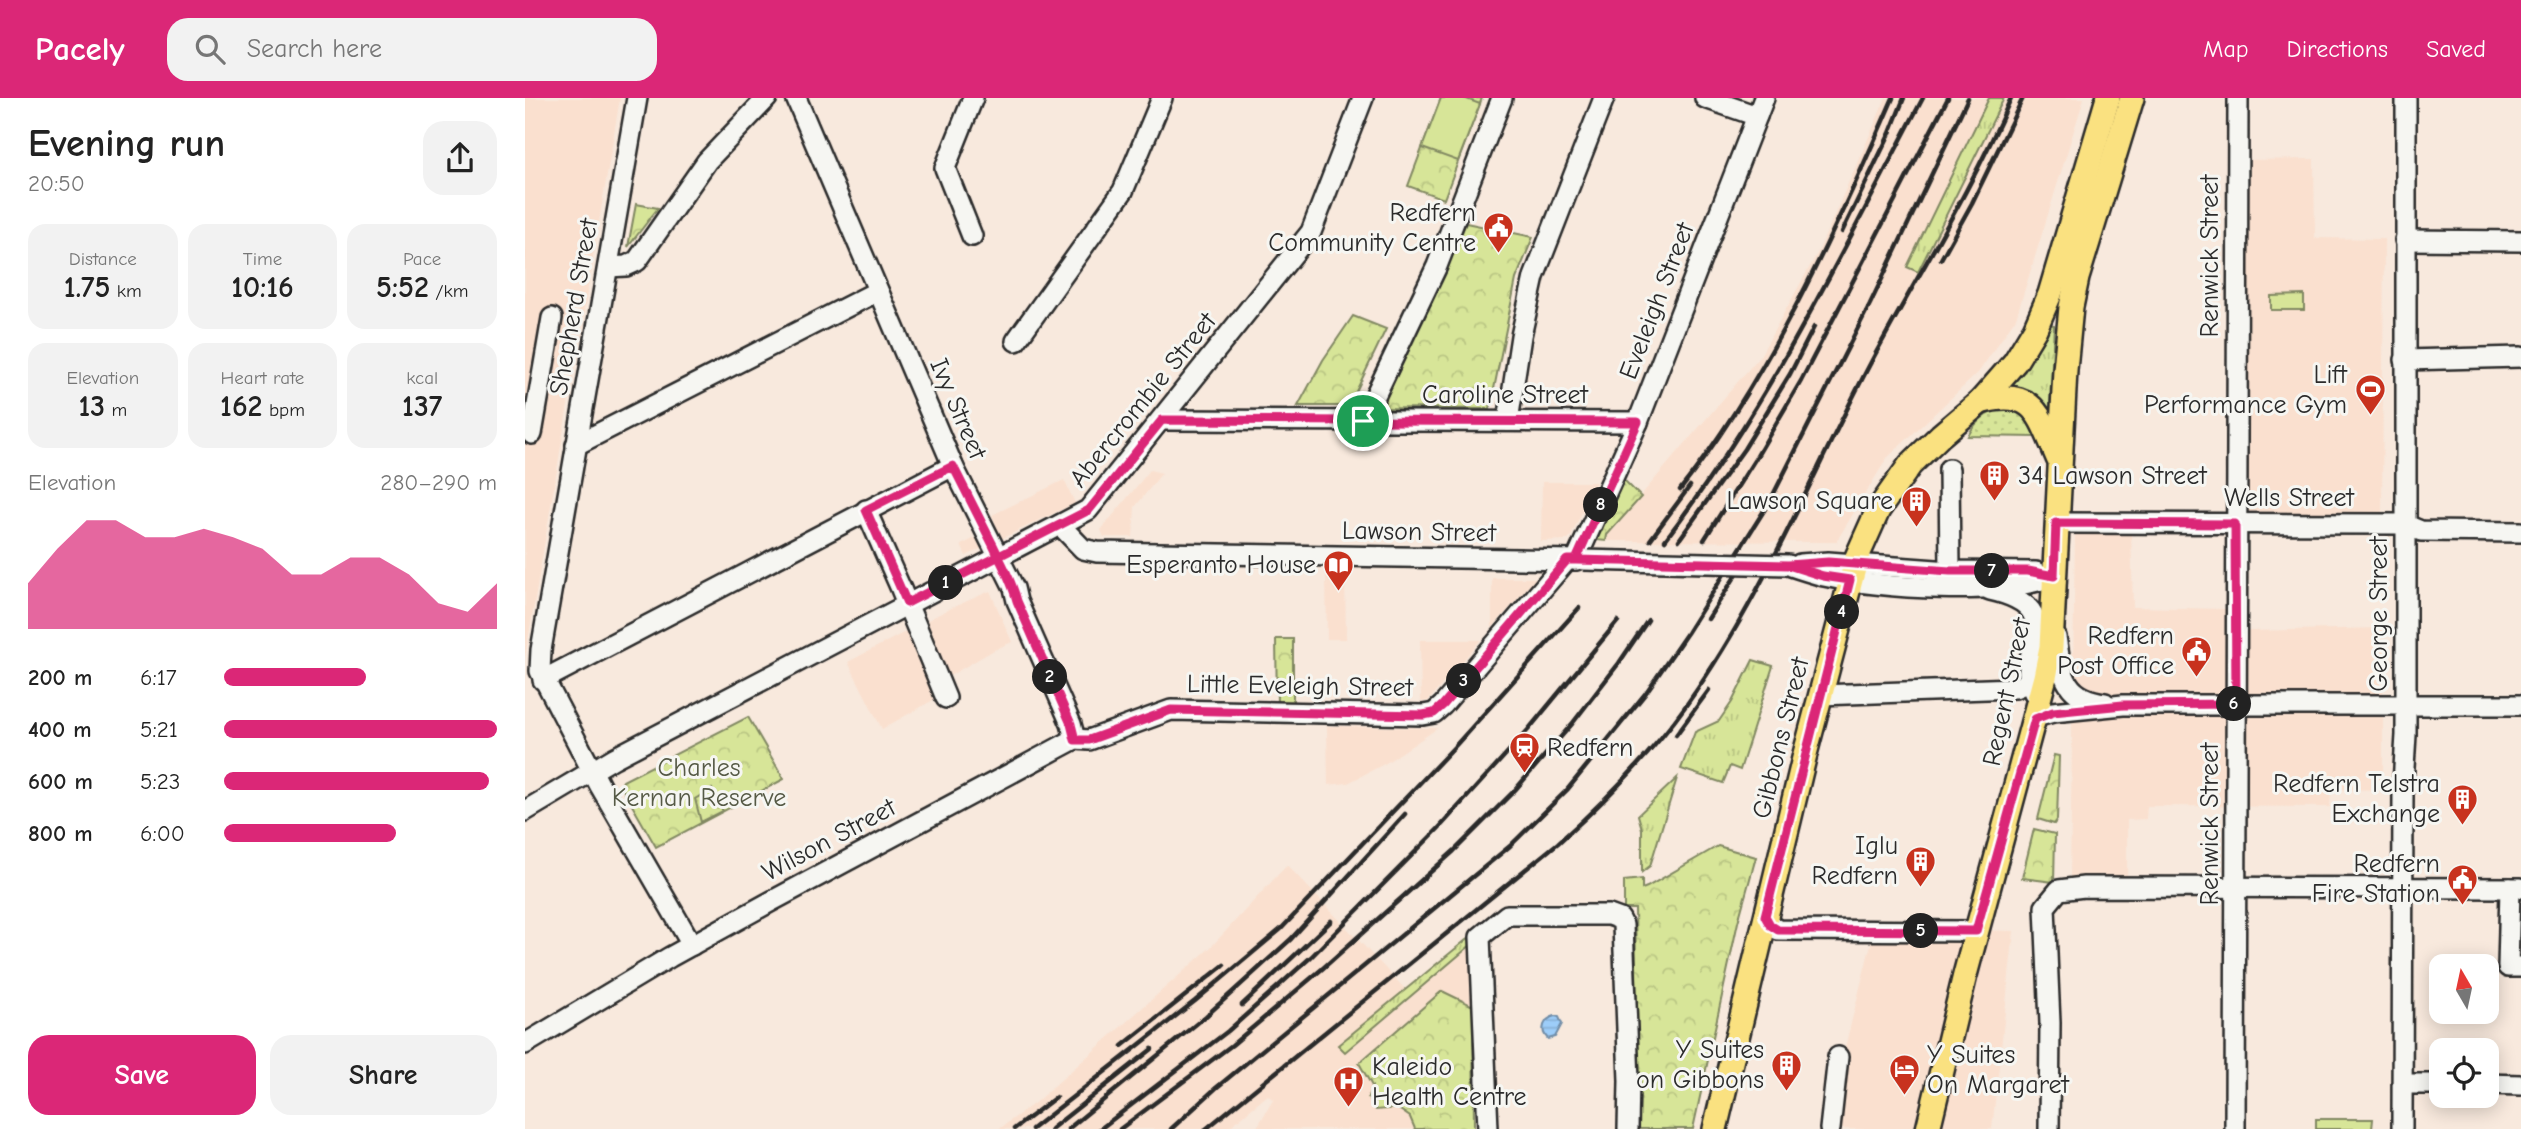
<!DOCTYPE html>
<meta charset="utf-8">
<style>
body{margin:0;font-family:"Comic Neue",sans-serif;background:#f2f2f2;color:#222;height:100vh;display:flex;flex-direction:column;font-size:26px;white-space:nowrap}
*{box-sizing:border-box;margin:0}
p{font-size:23px;color:#767676}
.icon{flex:none;width:38px;height:38px;fill:none;stroke:currentColor;stroke-width:2;stroke-linecap:round;stroke-linejoin:round}
.map{position:relative;flex:1;overflow:hidden}
.sheet{display:flex;flex-direction:column;background:#fff;width:525px}
.sheet>*{flex:none}
.needle{width:46px;rotate:351deg}
.buttons{position:absolute;left:1904px;top:856px;display:grid;gap:14px}
.buttons a{display:grid;place-items:center;width:70px;height:70px;border-radius:14px;background:#fff;box-shadow:0 4px 18px #0003;font-size:35px}
.pin{position:absolute;display:grid;place-items:center;width:60px;height:60px;color:#fff;margin:-30px;border:4px solid #fff;border-radius:50%;box-shadow:0 2px 7px #0007}
.km{position:absolute;width:35px;height:35px;margin:-18px;border-radius:50%;background:#222;color:#fff;font-size:19px;line-height:35px;text-align:center}
.round{display:grid;place-items:center;flex:none;width:74px;height:74px;border-radius:21px;background:#f2f2f2}
.summary{display:flex;align-items:center;justify-content:space-between;height:119px;padding:0 28px}
h1{font-size:38px;font-weight:700;line-height:52px}
.figures{display:grid;grid-template-columns:repeat(3,1fr);gap:10px;height:119px;padding:7px 28px}
.figures div{display:grid;align-content:center;border-radius:18px;background:#f2f2f2;text-align:center}
.figures b{font-size:30px;font-weight:700}
.figures small{font-size:19px;font-weight:400}
.figures p{font-size:19px}
.chart{height:196px;padding:14px 28px}
.chart p{display:flex;justify-content:space-between}
.chart svg{width:100%;height:126px;margin-top:7px;fill:#db2777;opacity:.7}
.action{display:flex;gap:14px;margin-top:auto;padding:14px 28px}
.action a{flex:1;height:80px;border-radius:21px;background:#db2777;color:#fff;font-size:28px;font-weight:700;line-height:80px;text-align:center}
.action a+a{background:#f2f2f2;color:#222}
ul{padding:0 28px;list-style:none;font-size:23px}
li{display:grid;grid-template-columns:112px 84px 1fr;align-items:center;height:52px}
li i{height:18px;border-radius:9px;background:#db2777}
header{display:flex;align-items:center;gap:42px;box-sizing:border-box;height:98px;padding:0 35px;background:#db2777;color:#fff}
header strong{font-size:33px}
nav{display:flex;gap:38px;margin-inline-start:auto;font-size:24px}
.search{width:490px;height:63px;background:#f2f2f2;display:flex;align-items:center;gap:18px;box-sizing:border-box;padding:0 24px;border-radius:21px;color:#767676;font-size:26px}
main{display:flex;flex:1;min-height:0}
.map>svg:first-child{display:block}
</style>
<header>
<strong>Pacely</strong>
<div class="search"><svg class="icon" aria-label="search" viewBox="0 0 24 24"><circle cx="10" cy="10" r="6"/><path d="M15 15l6 6"/></svg>Search here</div>
<nav><a>Map</a><a>Directions</a><a>Saved</a></nav>
</header>
<main>
<section class="sheet">
<div class="summary"><div><h1>Evening run</h1><p>20:50</p></div><a class="round"><svg class="icon" aria-label="share" viewBox="0 0 24 24"><path d="M12 15V3M7 8l5-5 5 5M5 13v7h14v-7"/></svg></a></div>
<div class="figures">
<div><p>Distance</p><b>1.75<small> km</small></b></div>
<div><p>Time</p><b>10:16</b></div>
<div><p>Pace</p><b>5:52<small> /km</small></b></div>
</div>
<div class="figures">
<div><p>Elevation</p><b>13<small> m</small></b></div>
<div><p>Heart rate</p><b>162<small> bpm</small></b></div>
<div><p>kcal</p><b>137</b></div>
</div>
<div class="chart"><p><span>Elevation</span>280–290 m</p>
<svg viewBox="0 0 160 44" preserveAspectRatio="none"><path d="M0 44V28L10 16L20 6L30 6L40 12L50 12L60 9L70 12L80 16L90 25L100 25L110 19L120 19L130 25L140 35L150 38L160 28V44z"/></svg>
</div>
<ul>
<li><b>200 m</b>6:17<i style="width:52%"></i></li>
<li><b>400 m</b>5:21<i style="width:100%"></i></li>
<li><b>600 m</b>5:23<i style="width:97%"></i></li>
<li><b>800 m</b>6:00<i style="width:63%"></i></li>
</ul>
<div class="action"><a>Save</a><a>Share</a></div>
</section>
<div class="map">
<svg width="1996" height="1031" viewBox="0 0 1996 1031">
<defs>
<pattern id="grass-tufts" width="24" height="20" patternUnits="userSpaceOnUse" patternTransform="scale(1.75)"><rect width="24" height="20" fill="#d7e598"/><path d="M3 7l-1-3M5 7V3M7 7l1-3M15 17l-1-3M17 17v-4M19 17l1-3" fill="none" stroke="#b9c583"/></pattern>
<pattern id="park-crowns" width="20" height="18" patternUnits="userSpaceOnUse" patternTransform="scale(1.75)"><rect width="20" height="18" fill="#d7e598"/><path d="M2 6a3 3 0 1 1 6 0M12 15a3 3 0 1 1 6 0" fill="none" stroke="#b9c583"/></pattern>
<pattern id="garden-dots" width="8" height="8" patternUnits="userSpaceOnUse" patternTransform="scale(1.75)"><rect width="8" height="8" fill="#d7e598"/><path d="M2 2h.1M6 6h.1" fill="none" stroke="#b9c583" stroke-width="1.8" stroke-linecap="round"/></pattern>
<pattern id="water-rules" width="6" height="5" patternUnits="userSpaceOnUse" patternTransform="scale(1.75)"><rect width="6" height="5" fill="#9dcdf9"/><path d="M0 2.5h6" fill="none" stroke="#87b0d6"/></pattern>
</defs>
<rect width="100%" height="100%" fill="#f8e9dd"/>
<filter id="ink" filterUnits="userSpaceOnUse"><feTurbulence type="fractalNoise" baseFrequency=".0143" numOctaves="2"/><feDisplacementMap in="SourceGraphic" scale="14" xChannelSelector="R" yChannelSelector="G"/><feConvolveMatrix kernelMatrix="1 2 1 2 8 2 1 2 1" color-interpolation-filters="sRGB"/></filter>
<g filter="url(#ink)">
<g fill="#fae0cf">
<polygon points="0,0 95,0 0,560"/>
<polygon points="1361,0 1559,0 1491,220 1453,275 1362,360 1311,444 1081,443 1082,437 1235,258 1293,154"/>
<polygon points="1789,61 1790,140 1859,141 1857,417 1726,417 1721,413 1721,62"/>
<polygon points="625,372 637,375 610,409 608,439 579,439 576,432"/>
<polygon points="539,382 550,405 441,458 436,447 472,429 467,417"/>
<polygon points="1017,384 1071,384 1046,438 1042,442 1016,443"/>
<polygon points="1606,432 1608,509 1700,511 1701,528 1722,533 1858,530 1858,692 1806,691 1805,709 1622,708 1621,721 1602,722 1602,780 1545,781 1550,434"/>
<polygon points="801,478 820,478 821,541 802,541"/>
<polygon points="967,480 1011,480 967,530"/>
<polygon points="465,493 487,544 469,552 421,580 417,597 357,631 323,564 422,512"/>
<polygon points="895,542 956,542 903,603 896,604"/>
<polygon points="802,629 802,628 913,630 861,665 823,685 803,687"/>
<polygon points="762,767 880,891 947,837 949,1031 731,1031 748,1002 743,997 702,1031 474,1031 511,1004 686,849"/>
<polygon points="1447,832 1489,833 1467,1031 1312,1031 1315,969 1347,842 1429,843"/>
</g>
<g fill="url(#grass-tufts)" stroke="#818862" stroke-width="2">
<polygon points="1464,0 1479,0 1393,174 1382,169"/>
<polygon points="1523,226 1529,227 1524,326 1490,289 1481,288"/>
<polygon points="1228,562 1248,568 1215,672 1205,668 1198,685 1156,671 1170,634 1194,623 1207,604"/>
<polygon points="1152,680 1125,768 1117,774 1117,731 1113,717"/>
<polygon points="947,837 947,846 820,954 813,947"/>
</g>
<g fill="url(#park-crowns)" stroke="#818862" stroke-width="2">
<polygon points="916,0 957,0 919,101 883,88"/>
<polygon points="111,106 133,110 103,149"/>
<polygon points="941,125 1008,139 991,181 965,311 857,310"/>
<polygon points="828,218 861,231 824,308 773,308 798,262"/>
<polygon points="1099,382 1116,399 1082,437 1081,443 1071,442"/>
<polygon points="751,541 768,541 768,606 752,606"/>
<polygon points="223,619 259,681 131,749 96,688 98,683"/>
<polygon points="1529,657 1534,658 1532,722 1529,726 1513,721"/>
<polygon points="1509,731 1530,736 1529,784 1497,780"/>
<polygon points="1193,748 1231,759 1213,824 1168,1031 1114,1031 1110,811 1099,811 1099,783 1117,781 1117,791 1122,789"/>
<polygon points="917,893 948,908 949,1031 890,1031 885,1019 872,1010 851,1012 843,999 847,988 834,965"/>
</g>
<g fill="url(#garden-dots)" stroke="#818862" stroke-width="2">
<path d="M 1488,309 L 1504,319 L 1513,339 L 1443,338 C 1452,320 1468,310 1488,309 Z"/>
<polygon points="187,691 198,713 176,724 170,701"/>
</g>
<g fill="#d7e598" stroke="#818862" stroke-width="2">
<polygon points="916,0 939,0 955,6 933,63 897,50"/>
<polygon points="1779,197 1779,212 1746,212 1746,198"/>
<polygon points="1791,1021 1848,1021 1847,1031 1791,1031"/>
</g>
<path fill="url(#water-rules)" stroke="#6f8ca7" stroke-width="2" d="M 1030,918 L 1034,919 L 1037,926 L 1030,939 L 1023,941 C 1014,932 1019,921 1030,918 Z"/>
<g fill="none" stroke-linecap="round" stroke-linejoin="round">
<defs>
<g id="minor">
<polyline points="112,0 16,552 15,573 75,688 167,847"/>
<polyline points="271,0 428,368 489,490 492,503 546,626 550,641"/>
<polyline points="1180,0 1232,18"/>
<polyline points="447,138 420,70 448,0"/>
<polyline points="1880,142 1996,143"/>
<polyline points="83,169 101,168 112,163 182,63 242,0"/>
<polyline points="491,243 598,93 637,0"/>
<polyline points="1880,262 1996,259"/>
<polyline points="637,322 1113,324"/>
<polyline points="838,323 912,168 977,0"/>
<polyline points="983,323 996,238 1009,179 1079,0"/>
<polyline points="7,336 27,220"/>
<polyline points="51,347 353,193"/>
<polyline points="1424,371 1425,473"/>
<polyline points="341,412 376,491 421,600"/>
<polyline points="1531,425 1879,426 1896,433 1996,434"/>
<polyline points="535,427 558,451 572,454 1049,462"/>
<polyline points="1051,462 1113,324 1239,0"/>
<polyline points="1275,466 1303,464 1425,473 1511,474"/>
<path d="M 1263,467 C 1275,471 1287,475 1299,478 C 1355,490 1476,499 1529,478"/>
<path d="M 1465,492 C 1548,511 1487,552 1509,595"/>
<path d="M 1531,539 C 1537,575 1538,600 1580,605"/>
<polyline points="18,582 428,368"/>
<polyline points="1295,597 1490,590 1504,584"/>
<polyline points="1508,624 1514,618 1528,614 1598,607 1996,607"/>
<polyline points="0,713 89,660 563,412 786,134 838,0"/>
<polyline points="1985,790 1983,869 1996,869"/>
<polyline points="1240,818 1245,827 1253,832 1451,833"/>
<polyline points="0,946 145,859 245,804 550,641 564,642 646,612 898,617 909,615 918,607 1042,462"/>
<polyline points="1878,986 1916,986"/>
<polyline points="1962,986 1996,987"/>
<polyline points="963,1031 955,839 982,817 1084,817 1095,821 1098,827 1104,983 1103,1031"/>
<polyline points="1305,1031 1313,959"/>
<polyline points="1524,1031 1525,925 1520,809 1534,792 1559,789 1996,790"/>
<polyline points="1710,1031 1713,0"/>
<polyline points="1877,1031 1878,686 1881,637 1881,0"/>
</g>
<g id="major">
<path d="M 1455,304 C 1510,289 1514,317 1533,360"/>
<polyline points="1190,1031 1280,656 1332,459 1353,412 1385,367 1416,337 1455,304 1490,264 1510,231 1525,196 1583,0"/>
<polyline points="1403,1031 1440,877 1520,579 1526,549 1540,272 1546,209 1552,180 1607,0"/>
</g>
</defs>
<use href="#minor" stroke="#2b2b2b" stroke-width="24"/>
<use href="#major" stroke="#2b2b2b" stroke-width="28"/>
<use href="#minor" stroke="#f6f6f2" stroke-width="19"/>
<use href="#major" stroke="#fae180" stroke-width="23"/>
<g stroke="#2b2b2b" stroke-width="4.5">
<polyline points="1317,134 1365,35 1379,0"/>
<polyline points="1416,161 1447,105 1498,0"/>
<path d="M 1155,392 C 1245,277 1310,133 1368,0"/>
<polyline points="1125,442 1165,388"/>
<path d="M 1140,442 C 1245,306 1318,151 1398,0"/>
<polyline points="1154,442 1219,351 1265,276 1289,229"/>
<polyline points="1179,442 1232,358 1276,283 1423,0"/>
<polyline points="1183,521 1213,474"/>
<polyline points="1151,637 1184,592"/>
<polyline points="717,907 806,823"/>
<polyline points="597,948 699,867"/>
<polyline points="489,1031 531,999"/>
<polyline points="507,1031 670,903 756,831 931,647 1054,510"/>
<polyline points="526,1031 627,951"/>
<polyline points="543,1031 681,918 766,841 880,716"/>
<polyline points="575,1031 703,933 786,859 913,731 1003,632 1093,523"/>
<polyline points="595,1031 707,947 797,871 929,753 990,692 1047,626 1094,565 1123,522"/>
<polyline points="646,1031 691,990 985,748 1042,692 1120,596 1162,535 1245,403 1345,206 1443,0"/>
<path d="M 681,1031 L 1033,745 C 1080,703 1125,658 1162,606 C 1237,501 1285,380 1345,266 C 1392,178 1446,93 1486,0"/>
</g>
<defs>
<polyline id="minor-bridge" points="1058,462 1263,467"/>
</defs>
<use href="#minor-bridge" stroke="#2b2b2b" stroke-width="24" stroke-linecap="butt"/>
<use href="#minor-bridge" stroke="#f6f6f2" stroke-width="19"/>
</g>
</g>
<g fill="none" stroke-linecap="round" stroke-linejoin="round" filter="url(#ink)">
<defs>
<path id="route" d="M 838,323 L 637,322 L 564,412 L 382,505 L 341,412 L 428,368 C 441,394 455,421 468,447 C 477,466 487,483 492,503 L 546,626 L 550,642 L 564,642 L 646,612 L 898,617 L 909,615 L 918,607 L 1042,462 L 1051,462 L 1263,467 L 1298,478 L 1325,482 L 1240,818 L 1245,827 L 1253,832 L 1451,833 L 1510,621 L 1528,614 L 1598,607 L 1711,606 L 1710,426 L 1531,425 L 1529,478 L 1503,473 L 1425,473 L 1303,464 L 1263,467 L 1051,462 L 1113,324 L 838,323"/>
</defs>
<use href="#route" stroke="#fff" stroke-width="14"/>
<use href="#route" stroke="#db2777" stroke-width="9"/>
</g>
<defs>
<symbol id="civic-pin" viewBox="-11 -11 22 30"><path d="M0 17L-7.5 6A9.5 9.5 0 1 1 7.5 6Z" fill="#c8321e" stroke="#f6f6f2"/><path d="M-.6-6.5H3V-4.5H.6V-3L4-1V1h2V6H-6V1h2V-1L-.6-3ZM-1.2 2.5V6h2.4V2.5Z" fill="#fff"/></symbol>
<symbol id="stadium-pin" viewBox="-11 -11 22 30"><path d="M0 17L-7.5 6A9.5 9.5 0 1 1 7.5 6Z" fill="#c8321e" stroke="#f6f6f2"/><path d="M0-5a6.5 5 0 1 0 0 10a6.5 5 0 1 0 0-10ZM-3.5-1.8h7v3.6h-7Z" fill="#fff"/></symbol>
<symbol id="building-pin" viewBox="-11 -11 22 30"><path d="M0 17L-7.5 6A9.5 9.5 0 1 1 7.5 6Z" fill="#c8321e" stroke="#f6f6f2"/><path d="M-4-6H4V6H1V3H-1V6H-4ZM-2.5-4.3h1.7v1.8h-1.7ZM.8-4.3h1.7v1.8H.8ZM-2.5-1h1.7V.8h-1.7ZM.8-1h1.7V.8H.8Z" fill="#fff"/></symbol>
<symbol id="library-pin" viewBox="-11 -11 22 30"><path d="M0 17L-7.5 6A9.5 9.5 0 1 1 7.5 6Z" fill="#c8321e" stroke="#f6f6f2"/><path d="M-6-4Q-3-5.5-.7-3.5V5Q-3 3-6 4ZM6-4Q3-5.5 .7-3.5V5Q3 3 6 4Z" fill="#fff"/></symbol>
<symbol id="station-pin" viewBox="-11 -11 22 30"><path d="M0 17L-7.5 6A9.5 9.5 0 1 1 7.5 6Z" fill="#c8321e" stroke="#f6f6f2"/><path d="M-3-6H3Q5-6 5-4V2Q5 4 3 4L4.5 6H3L1.5 4h-3L-3 6H-4.5L-3 4Q-5 4-5 2V-4Q-5-6-3-6ZM-3.5-4v3h7v-3ZM-3.5 1v1.5H-2V1ZM2 1v1.5H3.5V1Z" fill="#fff"/></symbol>
<symbol id="hotel-pin" viewBox="-11 -11 22 30"><path d="M0 17L-7.5 6A9.5 9.5 0 1 1 7.5 6Z" fill="#c8321e" stroke="#f6f6f2"/><path d="M-6-4.5h1.5V1H6V5H4.5V3h-9V5H-6ZM-4 0a1.8 1.8 0 1 1 3.6 0ZM.5 0V-2.5h3Q6-2.5 6 0Z" fill="#fff"/></symbol>
<symbol id="hospital-pin" viewBox="-11 -11 22 30"><path d="M0 17L-7.5 6A9.5 9.5 0 1 1 7.5 6Z" fill="#c8321e" stroke="#f6f6f2"/><path d="M-5-5h3v3.5h4V-5h3V5h-3V1.5h-4V5h-3Z" fill="#fff"/></symbol>
</defs>
<g fill-rule="evenodd">
<use href="#civic-pin" x="956" y="112" width="35" height="47"/>
<use href="#stadium-pin" x="1828" y="274" width="35" height="47"/>
<use href="#building-pin" x="1452" y="360" width="35" height="47"/>
<use href="#building-pin" x="1374" y="386" width="35" height="47"/>
<use href="#library-pin" x="796" y="450" width="35" height="47"/>
<use href="#civic-pin" x="1654" y="536" width="35" height="47"/>
<use href="#station-pin" x="982" y="632" width="35" height="47"/>
<use href="#building-pin" x="1920" y="684" width="35" height="47"/>
<use href="#building-pin" x="1378" y="746" width="35" height="47"/>
<use href="#civic-pin" x="1920" y="764" width="35" height="47"/>
<use href="#building-pin" x="1244" y="950" width="35" height="47"/>
<use href="#hotel-pin" x="1362" y="954" width="35" height="47"/>
<use href="#hospital-pin" x="806" y="966" width="35" height="47"/>
</g>
<g text-anchor="middle" dominant-baseline="central" stroke-width="6" stroke-linejoin="round" paint-order="stroke">
<g font-size="26" fill="#2b2b2b" stroke="#f6f6f2" text-anchor="end">
<text x="951" y="115">Redfern<tspan x="951" dy="30">Community Centre</tspan></text>
<text x="1822" y="277">Lift<tspan x="1822" dy="30">Performance Gym</tspan></text>
<text x="1493" y="378" text-anchor="start">34 Lawson Street</text>
<text x="1368" y="403">Lawson Square</text>
<text x="791" y="467">Esperanto House</text>
<text x="1649" y="538">Redfern<tspan x="1649" dy="30">Post Office</tspan></text>
<text x="1022" y="650" text-anchor="start">Redfern</text>
<text x="1915" y="686">Redfern Telstra<tspan x="1915" dy="30">Exchange</tspan></text>
<text x="1373" y="748">Iglu<tspan x="1373" dy="30">Redfern</tspan></text>
<text x="1915" y="766">Redfern<tspan x="1915" dy="30">Fire Station</tspan></text>
<text x="1239" y="952">Y Suites<tspan x="1239" dy="30">on Gibbons</tspan></text>
<text x="1402" y="957" text-anchor="start">Y Suites<tspan x="1402" dy="30">On Margaret</tspan></text>
<text x="847" y="969" text-anchor="start">Kaleido<tspan x="847" dy="30">Health Centre</tspan></text>
</g>
<g font-size="26" fill="#2b2b2b" stroke="#f6f6f2">
<text transform="translate(1685 158) rotate(-90)">Renwick Street</text>
<text transform="translate(1132 203) rotate(-69)">Eveleigh Street</text>
<text transform="translate(49 209) rotate(-80)">Shepherd Street</text>
<text x="980" y="297">Caroline Street</text>
<text transform="translate(618 302) rotate(-51)">Abercrombie Street</text>
<text transform="translate(433 311) rotate(67)">Ivy Street</text>
<text x="1764" y="400">Wells Street</text>
<text transform="translate(894 434) rotate(1)">Lawson Street</text>
<text transform="translate(1854 516) rotate(-90)">George Street</text>
<text transform="translate(775 588) rotate(1)">Little Eveleigh Street</text>
<text transform="translate(1482 594) rotate(-78)">Regent Street</text>
<text transform="translate(1256 640) rotate(-76)">Gibbons Street</text>
<text transform="translate(1685 726) rotate(-90)">Renwick Street</text>
<text transform="translate(304 742) rotate(-28)">Wilson Street</text>
</g>
<g font-size="26" fill="#565a46" stroke="#f6f6f2">
<text x="174" y="670">Charles<tspan x="174" dy="30">Kernan Reserve</tspan></text>
</g>
</g>
</svg>
<div class="buttons">
<a><svg class="needle" viewBox="-14 -14 28 28"><path d="M0-13l5 13h-10z" fill="#e53935"/><path d="M0 13l5-13h-10z" fill="#767676"/></svg></a>
<a><svg class="icon" aria-label="locate" viewBox="0 0 24 24"><circle cx="12" cy="12" r="6"/><path d="M12 2v4M12 18v4M2 12h4M18 12h4"/></svg></a>
</div>
<div class="pin" style="left:838px;top:323px;background:#1e9e55"><svg class="icon" aria-label="arrive" viewBox="0 0 24 24"><path d="M6 21V4h12l-3 4 3 4H6"/></svg></div>
<b class="km" style="left:421px;top:485px">1</b>
<b class="km" style="left:525px;top:579px">2</b>
<b class="km" style="left:939px;top:583px">3</b>
<b class="km" style="left:1317px;top:514px">4</b>
<b class="km" style="left:1396px;top:833px">5</b>
<b class="km" style="left:1709px;top:606px">6</b>
<b class="km" style="left:1467px;top:473px">7</b>
<b class="km" style="left:1076px;top:407px">8</b>
</div>
</main>
